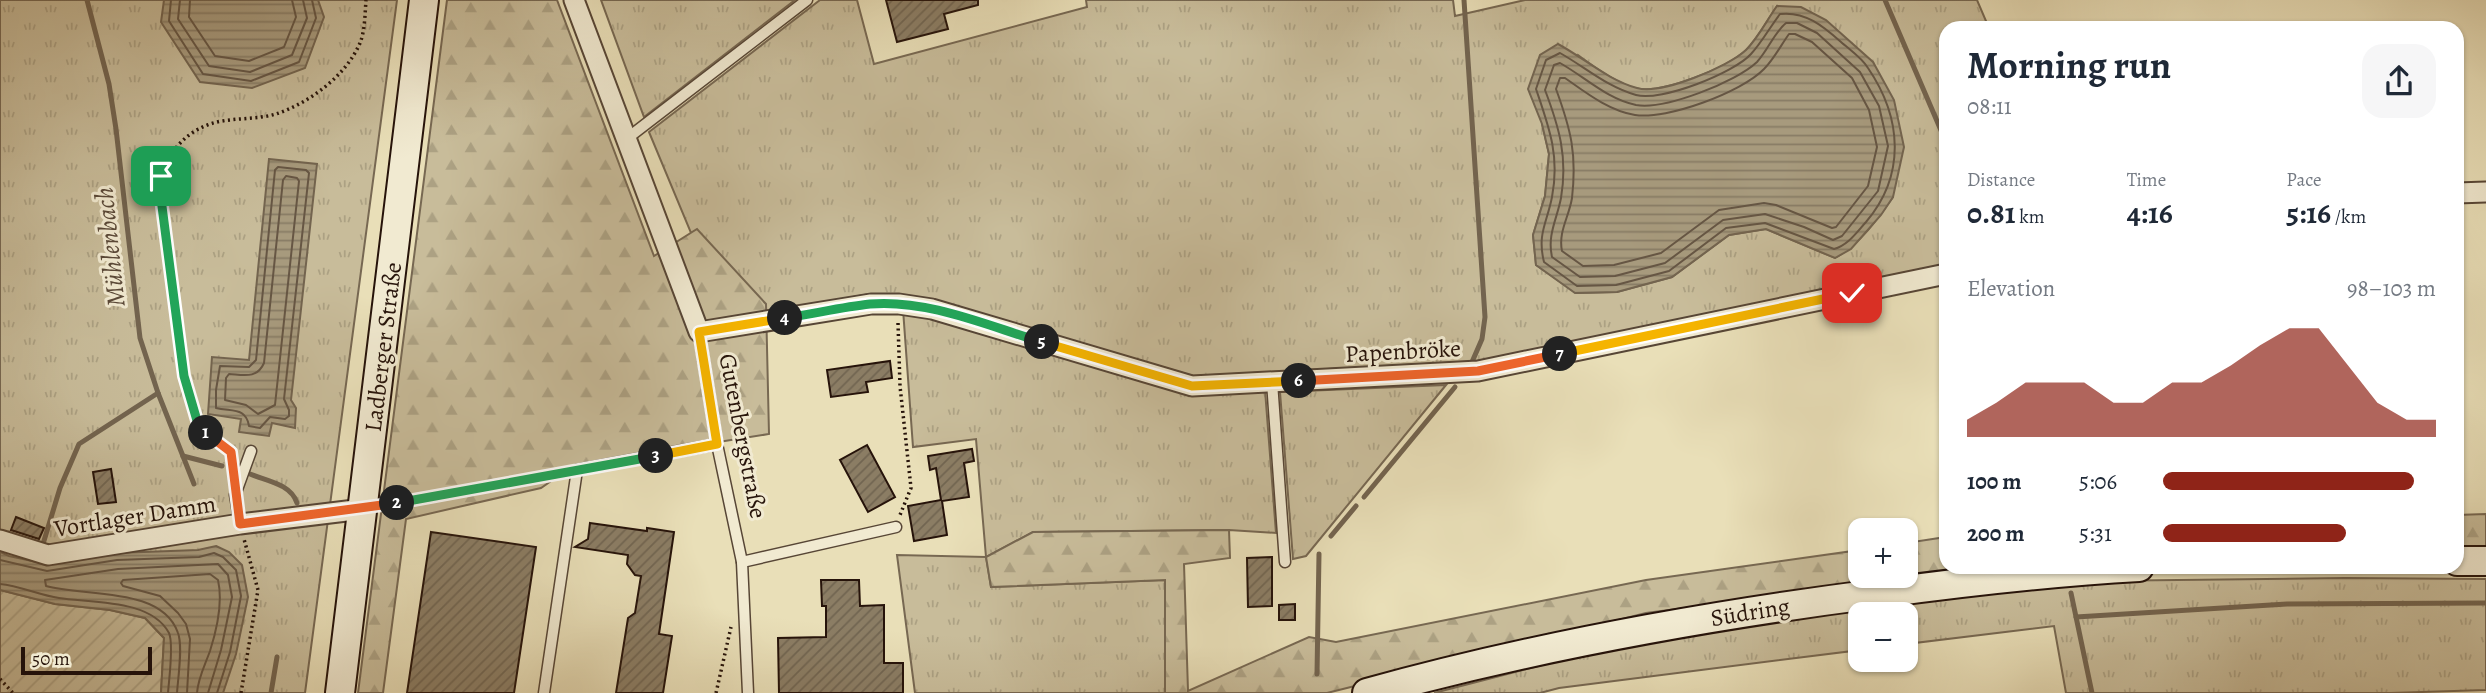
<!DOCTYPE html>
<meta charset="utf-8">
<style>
body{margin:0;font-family:Alegreya,serif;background:#f6f6f7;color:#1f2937;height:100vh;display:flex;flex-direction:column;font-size:26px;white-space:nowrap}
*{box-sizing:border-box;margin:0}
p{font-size:23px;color:#747a83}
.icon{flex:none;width:38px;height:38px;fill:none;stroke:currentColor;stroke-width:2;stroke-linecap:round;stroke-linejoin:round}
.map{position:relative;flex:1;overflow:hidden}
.sheet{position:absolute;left:1939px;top:21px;width:525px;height:553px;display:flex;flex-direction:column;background:#fff;border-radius:21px;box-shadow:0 2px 5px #0004}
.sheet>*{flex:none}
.buttons{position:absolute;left:1848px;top:518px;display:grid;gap:14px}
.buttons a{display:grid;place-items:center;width:70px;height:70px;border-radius:14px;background:#fff;box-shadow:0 2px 5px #0004;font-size:35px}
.scale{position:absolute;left:21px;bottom:18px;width:131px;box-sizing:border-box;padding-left:7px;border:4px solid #26130a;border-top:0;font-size:19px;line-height:24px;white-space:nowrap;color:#26130a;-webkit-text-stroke:5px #f1ead1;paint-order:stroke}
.pin{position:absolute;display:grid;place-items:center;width:60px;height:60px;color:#fff;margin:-30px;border-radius:14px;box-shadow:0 4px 10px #0006}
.km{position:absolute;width:35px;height:35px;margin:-18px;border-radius:50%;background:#222;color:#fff;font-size:19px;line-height:35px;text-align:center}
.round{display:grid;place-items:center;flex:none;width:74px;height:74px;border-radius:21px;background:#f6f6f7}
.overview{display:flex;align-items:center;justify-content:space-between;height:119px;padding:0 28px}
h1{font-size:38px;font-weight:600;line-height:52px}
.stats{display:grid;grid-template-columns:repeat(3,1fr);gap:10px;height:119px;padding:7px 28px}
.stats div{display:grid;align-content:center}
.stats b{font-size:30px;font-weight:600}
.stats small{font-size:19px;font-weight:400}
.stats p{font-size:19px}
.chart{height:196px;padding:14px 28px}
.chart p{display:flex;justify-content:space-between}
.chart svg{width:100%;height:126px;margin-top:7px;fill:#8f2418;opacity:.7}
ul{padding:0 28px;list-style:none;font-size:23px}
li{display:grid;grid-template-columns:112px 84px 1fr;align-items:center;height:52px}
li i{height:18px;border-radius:9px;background:#8f2418}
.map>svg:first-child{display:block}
</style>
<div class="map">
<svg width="2486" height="693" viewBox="0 0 2486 693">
<defs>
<pattern id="grass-tufts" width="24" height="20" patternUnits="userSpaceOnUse" patternTransform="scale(1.75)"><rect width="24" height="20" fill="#c8bc9a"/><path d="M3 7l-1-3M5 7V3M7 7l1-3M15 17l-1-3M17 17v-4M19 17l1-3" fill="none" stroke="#aca183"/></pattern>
<pattern id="forest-firs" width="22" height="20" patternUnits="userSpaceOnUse" patternTransform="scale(1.75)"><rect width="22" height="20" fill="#c8bc9a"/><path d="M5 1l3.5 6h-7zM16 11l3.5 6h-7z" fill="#aca183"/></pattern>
<pattern id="garden-furrows" width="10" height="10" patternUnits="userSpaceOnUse" patternTransform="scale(1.75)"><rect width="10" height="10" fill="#c8bc9a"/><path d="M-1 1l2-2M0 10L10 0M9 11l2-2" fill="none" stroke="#aca183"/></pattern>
<pattern id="water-rules" width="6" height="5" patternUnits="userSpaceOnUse" patternTransform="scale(1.75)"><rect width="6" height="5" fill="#a79a7d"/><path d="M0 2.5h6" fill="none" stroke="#887c65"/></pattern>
<pattern id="building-hatch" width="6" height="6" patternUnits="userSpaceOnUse" patternTransform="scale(1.75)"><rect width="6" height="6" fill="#8b7d64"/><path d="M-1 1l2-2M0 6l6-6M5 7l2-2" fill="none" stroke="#716551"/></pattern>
</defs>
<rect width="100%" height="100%" fill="#e9dfb8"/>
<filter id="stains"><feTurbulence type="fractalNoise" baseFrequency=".00286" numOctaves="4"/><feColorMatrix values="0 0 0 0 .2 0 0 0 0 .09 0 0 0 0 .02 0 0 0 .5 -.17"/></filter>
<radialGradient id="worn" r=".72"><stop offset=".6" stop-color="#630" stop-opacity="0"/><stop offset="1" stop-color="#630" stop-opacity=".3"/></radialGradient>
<g fill="url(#grass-tufts)" stroke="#776852" stroke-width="2" fill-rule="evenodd">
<polygon points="0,0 397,0 305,693 0,693"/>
<polygon points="601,0 795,0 644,117"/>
<path d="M 820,0 L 857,0 L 874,64 L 1087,7 L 1086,0 L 1453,0 L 1455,16 L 1525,0 L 1977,0 L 1989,28 L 1946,28 L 1946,264 L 1482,361 L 1193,376 L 934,300 L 869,294 L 767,313 L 697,230 L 691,233 L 649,132 ZM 1777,6 L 1893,197 C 1877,220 1860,244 1835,258 L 1766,229 L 1729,235 L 1672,277 L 1617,292 L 1576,293 L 1536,265 L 1533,235 L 1545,196 L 1549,154 L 1542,124 L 1578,55 C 1593,66 1621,87 1640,89 C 1666,92 1726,68 1745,51 C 1758,39 1767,20 1777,6 Z"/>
<polygon points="903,309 1191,394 1265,390 1276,533 1229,530 1033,532 986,557 991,587 1165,580 1165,693 915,693 897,555 986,557 976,439 913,447"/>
<polygon points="1446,385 1306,556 1293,559 1280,392"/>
<polygon points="2345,578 2486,579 2486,690 2390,693 2066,693 2054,626 1906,644 1906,614 1860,614 1860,650 1559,688 1540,693 1434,693 1558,661 1762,619 2090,581"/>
</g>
<g fill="url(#forest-firs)" stroke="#776852" stroke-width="2">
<polygon points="447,0 557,0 654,256 697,229 766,304 769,434 574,465 541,488 406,519 383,693 358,693"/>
<polygon points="2486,514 2486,547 2457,546 2457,515"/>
<polygon points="1229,530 1230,558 1184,564 1188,691 1309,637 1336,642 1646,580 1860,550 1860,576 1906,576 1906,543 1946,537 1946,567 1998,567 1646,613 1327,693 1165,693 1165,580 991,587 986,557 1033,532"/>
</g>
<polygon fill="url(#garden-furrows)" stroke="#776852" stroke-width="2" points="0,590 55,604 110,610 145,618 164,638 161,693 0,693"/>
<g fill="url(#water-rules)" stroke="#73644f" stroke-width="2">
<polygon points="164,0 318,0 324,17 305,68 252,88 200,82 161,22"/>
<path d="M 1777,6 L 1801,7 L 1826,20 L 1873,62 L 1894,100 L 1904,147 L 1893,197 L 1881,215 L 1851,249 L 1835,258 L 1766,229 L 1729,235 L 1672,277 L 1617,292 L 1575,293 L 1536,265 L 1533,235 L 1545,196 L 1549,154 L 1542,124 L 1528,89 L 1540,55 L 1558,44 C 1584,58 1608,80 1637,88 C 1661,95 1728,67 1746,50 C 1758,38 1767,20 1777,6 Z"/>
<polygon points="269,159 317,164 291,400 296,408 295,428 272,423 269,436 239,432 241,419 208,414 212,357 249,360"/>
<polygon points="216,546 229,552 242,565 248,597 236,654 223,693 161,693 164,638 145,618 110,610 55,604 0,590 0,552 9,556 46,564 116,553 198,550"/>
</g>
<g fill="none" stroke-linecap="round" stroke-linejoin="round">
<g stroke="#665644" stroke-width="2">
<polyline points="171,0 169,21 203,74 251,81 299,62 316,18 312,0"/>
<polyline points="180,0 178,19 209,66 250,72 292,55 307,18 303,0"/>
<polyline points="190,0 189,17 215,56 249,61 284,47 296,17 292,0"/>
<path d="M 1780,14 C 1805,11 1823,26 1841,42 C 1850,50 1862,58 1868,68 C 1902,118 1906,175 1866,222 C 1856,233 1848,245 1834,249 L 1765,223 L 1726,228 L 1669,271 L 1616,285 L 1577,286 L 1544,262 C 1537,234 1547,223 1552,197 C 1560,156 1549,127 1536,89 L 1546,60 L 1560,53 C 1585,67 1607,87 1636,95 C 1661,102 1734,73 1751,54 C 1762,42 1770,27 1780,14 Z"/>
<path d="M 1786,23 L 1797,23 L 1817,33 L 1860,72 L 1879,106 L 1888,146 L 1878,191 L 1842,236 L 1833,240 L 1804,227 L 1765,214 L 1723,220 L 1665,263 L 1615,276 L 1580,277 L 1552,257 C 1547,235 1557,219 1561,198 C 1568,157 1559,127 1545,90 L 1554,65 L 1560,63 C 1585,77 1607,99 1636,105 C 1665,110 1736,82 1757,62 C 1768,50 1774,33 1786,23 Z"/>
<path d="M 1789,34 L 1795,34 L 1812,42 L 1852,78 L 1869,110 L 1877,147 L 1868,186 L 1836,227 L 1832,228 L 1776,205 L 1764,203 L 1719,210 L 1661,253 L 1614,265 L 1583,266 L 1562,251 C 1558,232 1569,217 1572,198 C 1577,154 1571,130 1556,89 L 1560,78 L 1565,78 C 1585,92 1609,111 1635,115 C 1667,120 1742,92 1764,69 C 1774,59 1781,45 1789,34 Z"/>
<path d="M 278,167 L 306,170 L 309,173 L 284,399 L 289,410 L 289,416 L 285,419 L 270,417 L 260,428 L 249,426 C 246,407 232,412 216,408 L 216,390 L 220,366 L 249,367 L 256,360 L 275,170 Z"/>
<path d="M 286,176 L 297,178 L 299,181 L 275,405 L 258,414 L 246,405 L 225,400 L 226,378 L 229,374 C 244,375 257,379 264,363 L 283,180 Z"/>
<polyline points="0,560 47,571 117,560 199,557 214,553 223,557 236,570 241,596 230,652 217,693"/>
<path d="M 0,584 C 20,586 39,595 59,598 C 92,603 151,599 169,633 C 174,644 169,679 168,693"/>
<path d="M 177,693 C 178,678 183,646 178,633 C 162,586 84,597 46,586 L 45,580 L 118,569 L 218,564 L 228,575 L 232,597 L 221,650 L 208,693"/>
<path d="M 187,693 L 190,639 L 186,624 L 178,613 L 160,596 L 123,586 L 121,583 L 123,580 L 210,574 L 218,580 C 223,602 217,629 210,651 C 205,665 198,678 197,693"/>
</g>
<g stroke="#73644f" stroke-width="5">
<polyline points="87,0 109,84 116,129 140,338 158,393 194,484"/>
<polyline points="1464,0 1485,317 1482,339 1472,362"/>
<polyline points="1885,0 1946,142"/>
<polyline points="183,456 222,466"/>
<path d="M 250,474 C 267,481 291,484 297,503"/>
<polyline points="1364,497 1455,387"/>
<polyline points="1331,536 1356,506"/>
<polyline points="43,544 60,488 79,444 158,393"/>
<polyline points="2071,593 2092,693"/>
<polyline points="2076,617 2287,604 2486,603"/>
<polyline points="1317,674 1319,554"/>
<polyline points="271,693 277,657"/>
</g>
</g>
<g fill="url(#building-hatch)" stroke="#26130a" stroke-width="2">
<polygon points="886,0 978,0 978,5 944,14 948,29 897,42"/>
<polygon points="890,361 892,378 866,382 868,392 831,397 827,370"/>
<polygon points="867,445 895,497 868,512 840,460"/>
<polygon points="972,449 974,461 964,463 969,497 942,501 947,535 914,541 908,506 941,500 936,468 930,470 928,456"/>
<polygon points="111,469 116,502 98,504 93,472"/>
<polygon points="16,517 44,528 39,539 11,530"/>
<polygon points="590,523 647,531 647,528 674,532 659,634 672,636 663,693 616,693 628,618 635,613 641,576 635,575 627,564 628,555 575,547 588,539"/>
<polygon points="431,532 536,547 514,693 407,693"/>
<polygon points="1272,557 1272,606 1248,607 1247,558"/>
<polygon points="821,580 859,580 860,606 884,605 884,663 903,663 903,693 779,693 778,638 826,637 826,606 822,606"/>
<polygon points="1295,604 1295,620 1279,620 1279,605"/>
</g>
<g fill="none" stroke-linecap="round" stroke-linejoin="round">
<defs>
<g id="service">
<polyline points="625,140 807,0"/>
<polyline points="699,332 717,444 742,562 748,693"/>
<polyline points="1272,382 1285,562"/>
<polyline points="240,524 235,495 251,451"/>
<polyline points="742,562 896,527"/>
<polyline points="544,693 577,470 717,444"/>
</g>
<g id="minor">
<polyline points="574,0 699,332 871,304 899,304 932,309 1192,386 1478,371 1946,274"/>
<polyline points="2457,193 2486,192"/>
<polyline points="0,540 48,555 240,524 363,509"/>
</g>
<g id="secondary">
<polyline points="2457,561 2486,561"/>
<polyline points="340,693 424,0"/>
<path d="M 1367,693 C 1533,647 1704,616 1875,594 C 1963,582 2050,572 2139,567"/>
</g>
</defs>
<use href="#service" stroke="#574636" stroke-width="13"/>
<use href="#minor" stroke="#574636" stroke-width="23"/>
<use href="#secondary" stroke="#26130a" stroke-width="32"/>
<g stroke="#26130a" stroke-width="3.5" stroke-dasharray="2 3.5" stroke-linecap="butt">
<polyline points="898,323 900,386 911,488 900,515"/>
<path d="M 234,461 L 231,452 C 196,427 193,418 184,376 L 160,191 C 162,155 187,127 222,121 C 240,118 259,119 276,114 C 309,103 346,76 360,43 C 365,31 365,13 366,0"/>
<polyline points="383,506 565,473"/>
<polyline points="0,679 13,693"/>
<polyline points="241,693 258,590 244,539"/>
<polyline points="716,693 731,627"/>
</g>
<use href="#service" stroke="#f1ead1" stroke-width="10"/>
<use href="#minor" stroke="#f1ead1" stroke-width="19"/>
<use href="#secondary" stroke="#f1ead1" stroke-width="28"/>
</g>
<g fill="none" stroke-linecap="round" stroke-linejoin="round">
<defs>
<polyline id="split-1" points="161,176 160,191 184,376 198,424 206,433"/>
<polyline id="split-2" points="206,433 231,452 240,524 397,503"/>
<polyline id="split-3" points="397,503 656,456"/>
<polyline id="split-4" points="656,456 717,444 699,332 785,318"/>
<path id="split-5" d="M 785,318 C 813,314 842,307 870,304 C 928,299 988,326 1042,342"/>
<polyline id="split-6" points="1042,342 1192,386 1299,381"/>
<polyline id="split-7" points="1299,381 1478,371 1560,354"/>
<polyline id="split-8" points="1560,354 1852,293"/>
</defs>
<use href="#split-1" stroke="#fff" stroke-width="14"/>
<use href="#split-2" stroke="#fff" stroke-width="14"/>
<use href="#split-3" stroke="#fff" stroke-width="14"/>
<use href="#split-4" stroke="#fff" stroke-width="14"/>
<use href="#split-5" stroke="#fff" stroke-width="14"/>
<use href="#split-6" stroke="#fff" stroke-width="14"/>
<use href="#split-7" stroke="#fff" stroke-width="14"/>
<use href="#split-8" stroke="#fff" stroke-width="14"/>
<use href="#split-1" stroke="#22a559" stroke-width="9"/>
<use href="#split-2" stroke="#f0652b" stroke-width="9"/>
<use href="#split-3" stroke="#22a559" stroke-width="9"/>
<use href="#split-4" stroke="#f5b400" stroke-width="9"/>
<use href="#split-5" stroke="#22a559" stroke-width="9"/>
<use href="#split-6" stroke="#f5b400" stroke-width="9"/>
<use href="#split-7" stroke="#f0652b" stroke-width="9"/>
<use href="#split-8" stroke="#f5b400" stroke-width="9"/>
</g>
<g text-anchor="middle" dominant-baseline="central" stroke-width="6" stroke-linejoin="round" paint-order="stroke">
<g font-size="24" fill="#26130a" stroke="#f1ead1">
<text transform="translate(383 347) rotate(-83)">Ladberger Straße</text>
<text transform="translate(1403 351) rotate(-3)">Papenbröke</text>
<text transform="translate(743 436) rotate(79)">Gutenbergstraße</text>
<text transform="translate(135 516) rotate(-9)">Vortlager Damm</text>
<text transform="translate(1750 612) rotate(-9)">Südring</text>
</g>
<g font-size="26" font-style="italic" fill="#5a4938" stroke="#f1ead1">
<text transform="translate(110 247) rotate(-96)">Mühlenbach</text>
</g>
</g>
<rect width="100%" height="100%" filter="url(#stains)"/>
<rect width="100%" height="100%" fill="url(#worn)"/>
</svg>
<div class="buttons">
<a>+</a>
<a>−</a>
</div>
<div class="scale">50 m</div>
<div class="pin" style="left:161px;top:176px;background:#1e9e55"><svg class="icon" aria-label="arrive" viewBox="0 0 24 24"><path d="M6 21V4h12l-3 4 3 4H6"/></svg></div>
<div class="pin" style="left:1852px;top:293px;background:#d93025"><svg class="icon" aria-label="check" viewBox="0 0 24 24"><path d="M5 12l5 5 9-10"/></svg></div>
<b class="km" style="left:206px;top:433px">1</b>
<b class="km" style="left:397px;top:503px">2</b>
<b class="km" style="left:656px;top:456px">3</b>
<b class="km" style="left:785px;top:318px">4</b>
<b class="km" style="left:1042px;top:342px">5</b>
<b class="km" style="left:1299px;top:381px">6</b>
<b class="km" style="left:1560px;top:354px">7</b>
<section class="sheet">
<div class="overview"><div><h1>Morning run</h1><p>08:11</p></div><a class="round"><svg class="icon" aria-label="share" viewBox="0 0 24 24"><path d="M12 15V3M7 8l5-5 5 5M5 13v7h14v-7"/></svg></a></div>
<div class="stats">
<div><p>Distance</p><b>0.81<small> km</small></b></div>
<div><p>Time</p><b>4:16</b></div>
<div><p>Pace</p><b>5:16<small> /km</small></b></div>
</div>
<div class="chart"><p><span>Elevation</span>98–103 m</p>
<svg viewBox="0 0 160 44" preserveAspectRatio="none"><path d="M0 44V38L10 32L20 25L30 25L40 25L50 32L60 32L70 25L80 25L90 19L100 12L110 6L120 6L130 19L140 32L150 38L160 38V44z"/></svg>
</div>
<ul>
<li><b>100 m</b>5:06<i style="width:92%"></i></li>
<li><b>200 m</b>5:31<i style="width:67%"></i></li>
</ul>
</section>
</div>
